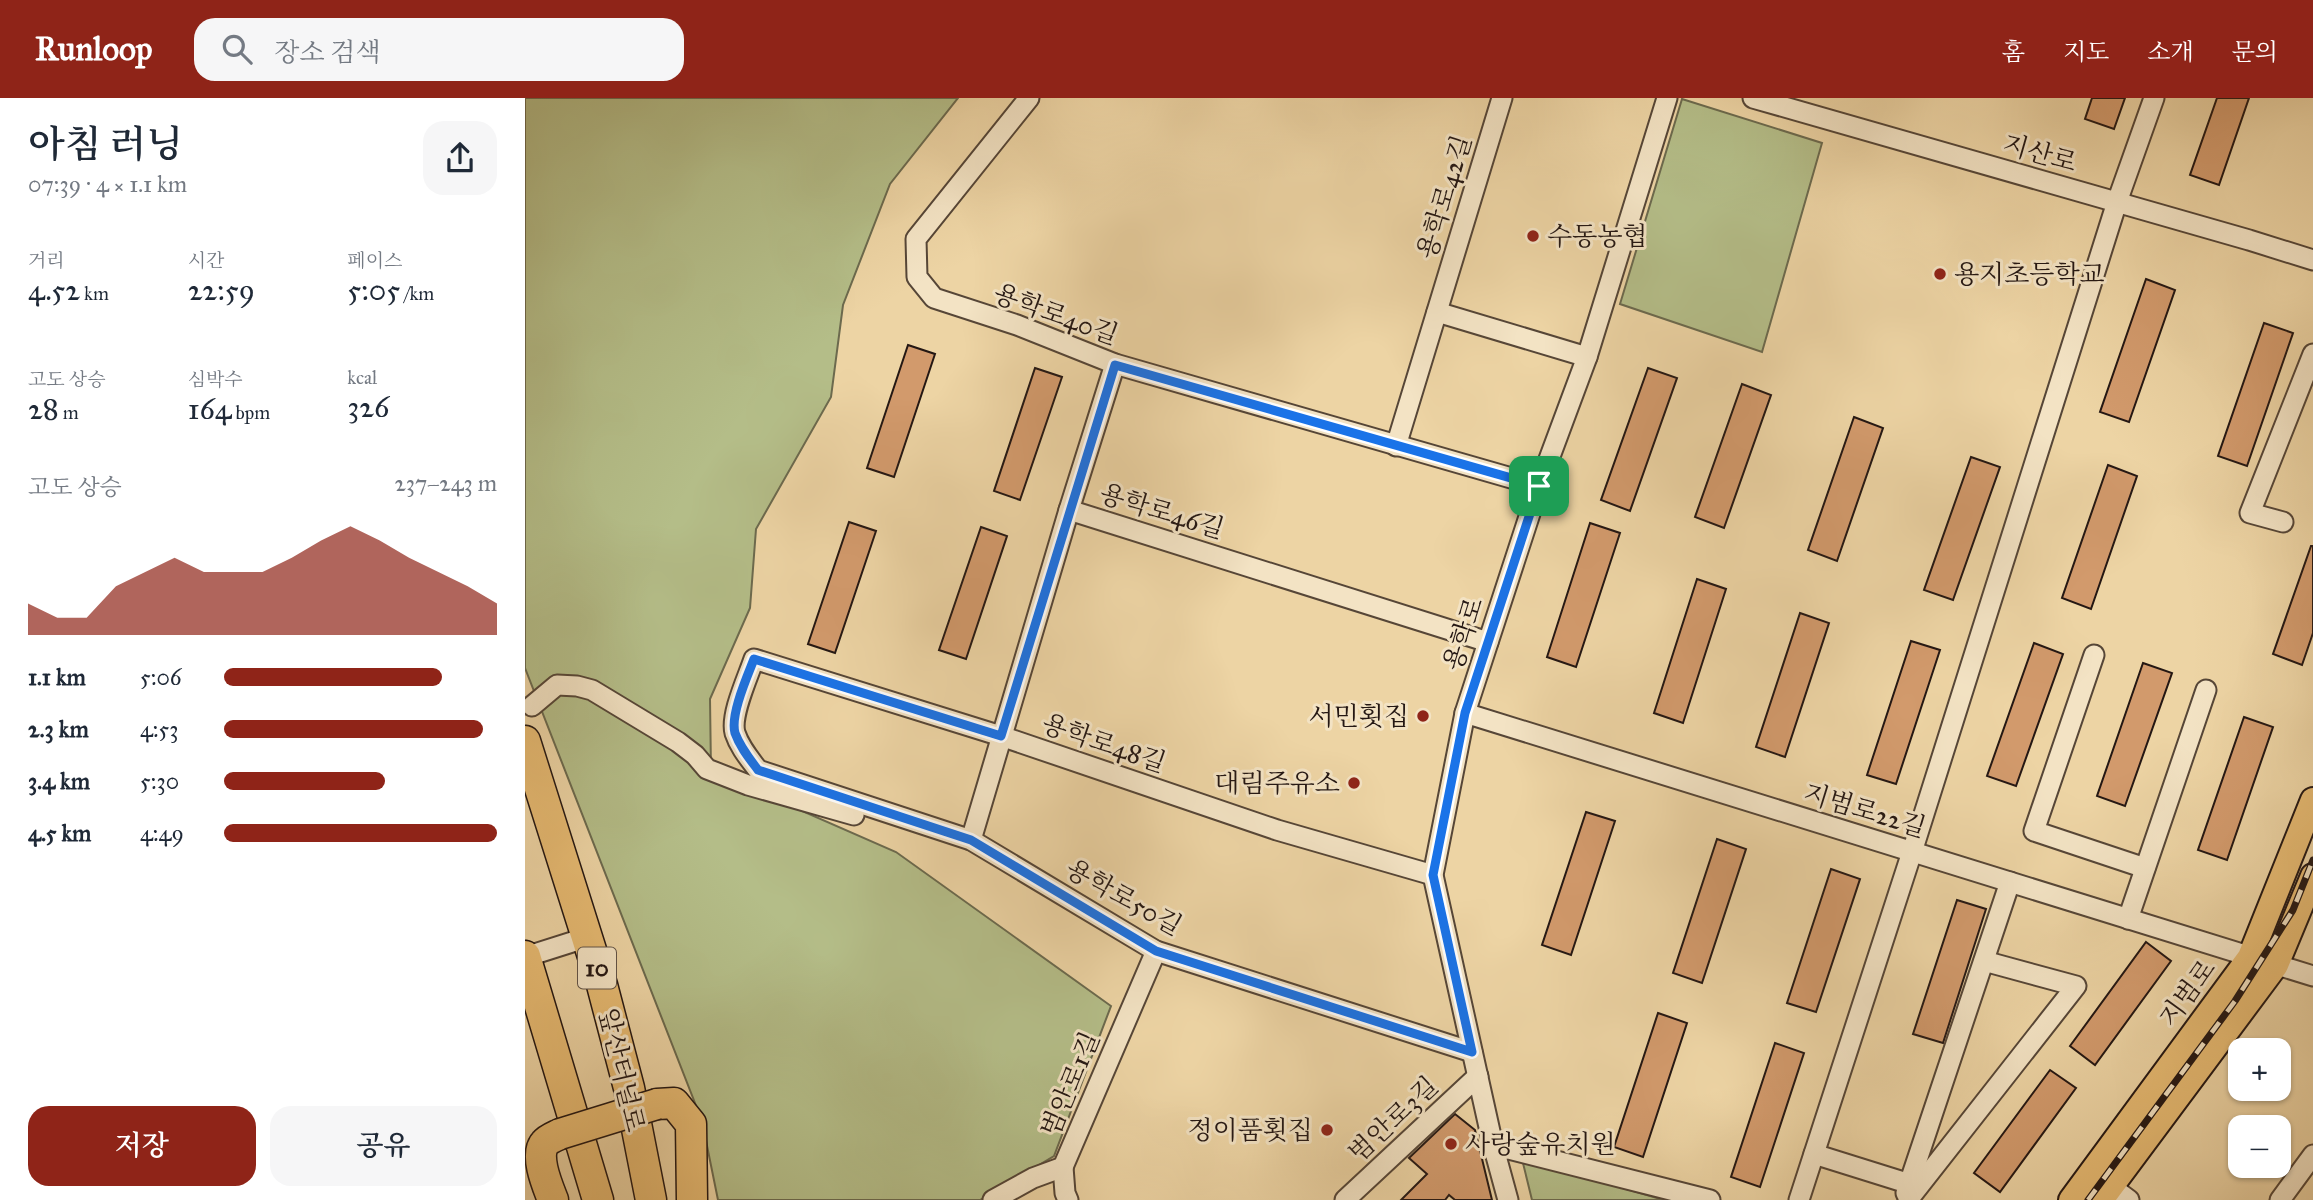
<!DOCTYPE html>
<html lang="ko">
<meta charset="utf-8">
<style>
body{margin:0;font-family:"IM FELL Great Primer","Noto Serif KR",serif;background:#f6f6f7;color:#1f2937;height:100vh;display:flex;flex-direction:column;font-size:26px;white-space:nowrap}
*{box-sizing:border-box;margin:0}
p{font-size:23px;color:#747a83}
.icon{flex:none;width:38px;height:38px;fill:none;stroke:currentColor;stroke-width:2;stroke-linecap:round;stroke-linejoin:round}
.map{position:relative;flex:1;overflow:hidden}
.drawer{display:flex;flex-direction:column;background:#fff;width:525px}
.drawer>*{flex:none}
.fabs{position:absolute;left:1703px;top:940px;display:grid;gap:14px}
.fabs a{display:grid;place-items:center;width:63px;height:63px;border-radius:14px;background:#fff;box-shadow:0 2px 5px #0004;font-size:35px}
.pin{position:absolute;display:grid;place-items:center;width:60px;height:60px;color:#fff;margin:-30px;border-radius:14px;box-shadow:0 4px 10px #0006}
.round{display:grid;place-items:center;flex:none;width:74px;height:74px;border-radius:21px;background:#f6f6f7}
.headline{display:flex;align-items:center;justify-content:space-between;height:119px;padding:0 28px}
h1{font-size:38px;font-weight:600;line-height:52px}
.figures{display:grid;grid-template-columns:repeat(3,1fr);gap:10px;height:119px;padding:7px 28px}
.figures div{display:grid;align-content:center}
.figures b{font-size:30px;font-weight:600}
.figures small{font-size:19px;font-weight:400}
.figures p{font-size:19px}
.chart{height:196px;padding:14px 28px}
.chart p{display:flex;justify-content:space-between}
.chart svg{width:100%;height:126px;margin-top:7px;fill:#8f2418;opacity:.7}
.cta{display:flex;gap:14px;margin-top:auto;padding:14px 28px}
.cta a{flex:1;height:80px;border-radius:21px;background:#8f2418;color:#fff;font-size:28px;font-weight:600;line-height:80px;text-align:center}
.cta a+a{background:#f6f6f7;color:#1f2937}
ul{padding:0 28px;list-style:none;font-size:23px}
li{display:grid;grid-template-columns:112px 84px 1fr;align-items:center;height:52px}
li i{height:18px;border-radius:9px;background:#8f2418}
header{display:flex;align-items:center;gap:42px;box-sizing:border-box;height:98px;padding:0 35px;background:#8f2418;color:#fff}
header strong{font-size:33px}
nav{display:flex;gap:38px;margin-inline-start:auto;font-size:24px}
.search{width:490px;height:63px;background:#f6f6f7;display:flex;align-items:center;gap:18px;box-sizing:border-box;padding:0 24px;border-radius:21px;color:#747a83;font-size:26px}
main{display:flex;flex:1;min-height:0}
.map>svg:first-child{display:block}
</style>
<header>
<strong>Runloop</strong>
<div class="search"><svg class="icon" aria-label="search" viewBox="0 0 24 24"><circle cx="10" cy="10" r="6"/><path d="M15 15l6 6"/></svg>장소 검색</div>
<nav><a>홈</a><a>지도</a><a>소개</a><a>문의</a></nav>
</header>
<main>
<section class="drawer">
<div class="headline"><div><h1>아침 러닝</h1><p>07:39 · 4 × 1.1 km</p></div><a class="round"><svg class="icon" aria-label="share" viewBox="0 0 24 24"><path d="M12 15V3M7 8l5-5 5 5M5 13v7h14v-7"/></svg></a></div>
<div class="figures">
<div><p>거리</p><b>4.52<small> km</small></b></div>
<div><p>시간</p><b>22:59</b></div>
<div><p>페이스</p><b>5:05<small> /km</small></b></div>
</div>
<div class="figures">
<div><p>고도 상승</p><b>28<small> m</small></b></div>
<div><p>심박수</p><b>164<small> bpm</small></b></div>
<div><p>kcal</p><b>326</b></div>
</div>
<div class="chart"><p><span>고도 상승</span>237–243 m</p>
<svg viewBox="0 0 160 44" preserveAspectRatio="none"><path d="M0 44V33L10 38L20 38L30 27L40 22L50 17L60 22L70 22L80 22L90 17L100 11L110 6L120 11L130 17L140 22L150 27L160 33V44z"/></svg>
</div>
<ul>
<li><b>1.1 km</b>5:06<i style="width:80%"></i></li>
<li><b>2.3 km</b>4:53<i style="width:95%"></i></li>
<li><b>3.4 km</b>5:30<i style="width:59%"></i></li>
<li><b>4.5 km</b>4:49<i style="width:100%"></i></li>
</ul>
<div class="cta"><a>저장</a><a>공유</a></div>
</section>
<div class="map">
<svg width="1788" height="1102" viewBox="0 0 1788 1102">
<rect width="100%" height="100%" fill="#edd4a4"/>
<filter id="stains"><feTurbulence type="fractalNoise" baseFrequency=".00286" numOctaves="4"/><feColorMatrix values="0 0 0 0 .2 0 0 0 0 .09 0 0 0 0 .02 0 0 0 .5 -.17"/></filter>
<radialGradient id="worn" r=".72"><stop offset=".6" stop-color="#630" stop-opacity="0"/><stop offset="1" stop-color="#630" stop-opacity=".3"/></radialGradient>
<g fill="#b4bd88" stroke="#6c6a4e" stroke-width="2">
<polygon points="0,0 433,0 365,86 318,207 306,299 231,431 225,510 185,601 186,673 371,754 586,908 529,1058 455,1102 193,1102 177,1023 0,570"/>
<polygon points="1157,1 1297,45 1237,254 1095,206"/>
<polygon points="997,1061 1139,1102 1007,1102"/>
</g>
<g fill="#d29a6c" stroke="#241713" stroke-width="2">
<polygon points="1567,0 1600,0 1589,31 1560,21"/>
<polygon points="1692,0 1724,0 1694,87 1665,77"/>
<polygon points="1621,181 1650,192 1604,324 1575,314"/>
<polygon points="1739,225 1768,235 1722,368 1693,358"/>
<polygon points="383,247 410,256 369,379 342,370"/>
<polygon points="510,270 537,279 495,402 469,393"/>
<polygon points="1123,270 1152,280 1105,413 1076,402"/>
<polygon points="1217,286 1246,297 1199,430 1170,419"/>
<polygon points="1329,319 1358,330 1312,463 1283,452"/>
<polygon points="1446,359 1475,369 1428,502 1399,492"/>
<polygon points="1583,367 1612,378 1566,511 1537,500"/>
<polygon points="324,424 351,433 310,555 283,546"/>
<polygon points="1065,425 1095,435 1051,569 1022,559"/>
<polygon points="456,429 482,438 441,561 414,552"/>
<polygon points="1786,448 1788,448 1788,535 1777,567 1748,556"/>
<polygon points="1172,481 1201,491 1158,625 1129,615"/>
<polygon points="1275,515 1304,525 1260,659 1231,649"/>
<polygon points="1386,543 1415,552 1371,686 1342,677"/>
<polygon points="1509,545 1538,556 1491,688 1462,678"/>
<polygon points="1618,565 1647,575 1600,708 1572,698"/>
<polygon points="1719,619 1748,629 1702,762 1673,752"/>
<polygon points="1061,714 1090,723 1046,857 1017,847"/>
<polygon points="1192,741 1221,751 1177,885 1148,875"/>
<polygon points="1306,771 1335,781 1291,914 1262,905"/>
<polygon points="1432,802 1461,811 1418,945 1388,936"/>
<polygon points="1621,844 1646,863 1570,967 1545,948"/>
<polygon points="1133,915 1162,925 1118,1059 1089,1049"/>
<polygon points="1250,945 1279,955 1235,1089 1206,1079"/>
<polygon points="1525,972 1551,990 1475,1094 1449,1075"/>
<polygon points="930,1016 950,1032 967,1102 930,1102 924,1097 920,1102 876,1102 902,1076 884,1060"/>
</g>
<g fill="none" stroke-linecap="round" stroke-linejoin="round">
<defs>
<g id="minor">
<polyline points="504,0 391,141 392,179 409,200 492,227 590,266 1014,388"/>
<polyline points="1228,0 1724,142 1788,162"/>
<polyline points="912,214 1062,259"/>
<polyline points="871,348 977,0"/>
<polyline points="544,412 963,544"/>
<polyline points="1758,424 1725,415 1788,256"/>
<polyline points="1569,557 1509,733 1620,770"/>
<polyline points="7,608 32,587 52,588 67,592 153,644 170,657 182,671 223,687 329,717"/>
<polyline points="940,615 1788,878"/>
<polyline points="446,742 544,412 590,266"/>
<path d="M 908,777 L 752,732 L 476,638 L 229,561 C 223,579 205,617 210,635 C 215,650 224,660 233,672 L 446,742 L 631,853 L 947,954"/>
<polyline points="1603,821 1681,592"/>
<polyline points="0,859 63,839"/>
<polyline points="968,1047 1185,1102"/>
<polyline points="1289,1056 1385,1086"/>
<polyline points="538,1069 540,1095 543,1102"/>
<polyline points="1577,1082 1604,1102"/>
<polyline points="1381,1095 1485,784"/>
<polyline points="468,1102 508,1080 538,1069 631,853"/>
<polyline points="820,1102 953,978"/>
<polyline points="983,1102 968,1047 908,777 940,615 1014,388 1062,259 1142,0"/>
<polyline points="1274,1102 1387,754 1592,104 1629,0"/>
<polyline points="1383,1102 1551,888 1459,863"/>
<polyline points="1755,1102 1788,1057"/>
</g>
<g id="major">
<polyline points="1546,1102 1725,859 1788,702"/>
<polyline points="1576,1102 1751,867 1788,778"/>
</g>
<g id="highway">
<polyline points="0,643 77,887 104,990 126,1102"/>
<polyline points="0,858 73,1102"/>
<polyline points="132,1006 149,1005 166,1026 167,1102"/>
<path d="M 28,1102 C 23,1089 9,1057 20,1045 C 23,1041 31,1038 35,1036"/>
</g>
</defs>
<use href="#minor" stroke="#564637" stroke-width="23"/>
<use href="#major" stroke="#241713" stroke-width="28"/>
<use href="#highway" stroke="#241713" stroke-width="33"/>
<use href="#minor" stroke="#f3e3c4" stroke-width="19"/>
<use href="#major" stroke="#e6ba72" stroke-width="24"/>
<use href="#highway" stroke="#e6ba72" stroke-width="30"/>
<defs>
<polyline id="rail" points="1563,1102 1710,903 1768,812 1788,762"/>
</defs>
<use href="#rail" stroke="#241713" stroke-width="7"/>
<use href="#rail" stroke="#f3e3c4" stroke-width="4.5" stroke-dasharray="13" stroke-linecap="butt"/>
<defs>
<polyline id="highway-bridge" points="35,1036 132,1006"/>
</defs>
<use href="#highway-bridge" stroke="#241713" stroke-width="33" stroke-linecap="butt"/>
<use href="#highway-bridge" stroke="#e6ba72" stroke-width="30"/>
</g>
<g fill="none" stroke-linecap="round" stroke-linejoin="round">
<defs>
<path id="route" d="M 590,267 L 1014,388 L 940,615 L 908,777 L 947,954 L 631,853 L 446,742 L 233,672 C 224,660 215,649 210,635 C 205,617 222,579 229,561 L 476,638 Z"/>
</defs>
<use href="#route" stroke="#fff" stroke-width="14"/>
<use href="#route" stroke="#1a73e8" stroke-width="9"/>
</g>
<g fill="#8f2418" stroke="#f3e3c4" stroke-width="2.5">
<circle cx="1008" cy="138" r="7"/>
<circle cx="1415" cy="176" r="7"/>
<circle cx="898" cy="618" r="7"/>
<circle cx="829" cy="685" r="7"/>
<circle cx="802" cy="1032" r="7"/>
<circle cx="926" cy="1046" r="7"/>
</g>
<g text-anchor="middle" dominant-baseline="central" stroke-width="6" stroke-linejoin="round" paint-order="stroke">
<rect fill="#f3e3c4" stroke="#625448" stroke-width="2" x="53" y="849.5" width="38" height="41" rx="5"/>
<g font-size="24" font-weight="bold" fill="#241713">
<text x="72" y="870">10</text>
</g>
<g font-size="26" fill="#241713" stroke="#f3e3c4">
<text transform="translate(1515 55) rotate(16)">지산로</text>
<text transform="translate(919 99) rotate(-73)">용학로42길</text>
<text transform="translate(531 216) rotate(20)">용학로40길</text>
<text transform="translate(637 413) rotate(17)">용학로46길</text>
<text transform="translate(938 536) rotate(-72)">용학로</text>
<text transform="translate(579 645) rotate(19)">용학로48길</text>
<text transform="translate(1340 712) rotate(17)">지범로22길</text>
<text transform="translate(599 799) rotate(29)">용학로50길</text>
<text transform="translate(1662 895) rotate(-54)">지범로</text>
<text transform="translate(97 972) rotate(77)">앞산터널로</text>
<text transform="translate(545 986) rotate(-67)">범안로1길</text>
<text transform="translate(868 1021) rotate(-43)">범안로3길</text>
</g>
<g font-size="26" fill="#241713" stroke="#f3e3c4" text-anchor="start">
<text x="1022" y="138">수동농협</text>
<text x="1429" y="176">용지초등학교</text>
<text x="884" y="618" text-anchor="end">서민횟집</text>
<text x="815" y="685" text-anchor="end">대림주유소</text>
<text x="788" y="1032" text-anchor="end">정이품횟집</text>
<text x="940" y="1046">사랑숲유치원</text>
</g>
</g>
<rect width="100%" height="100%" filter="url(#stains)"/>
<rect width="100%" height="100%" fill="url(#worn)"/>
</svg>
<div class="fabs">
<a>+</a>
<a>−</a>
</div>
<div class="pin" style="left:1014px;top:388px;background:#1e9e55"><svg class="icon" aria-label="arrive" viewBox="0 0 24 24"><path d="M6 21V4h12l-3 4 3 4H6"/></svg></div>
</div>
</main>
